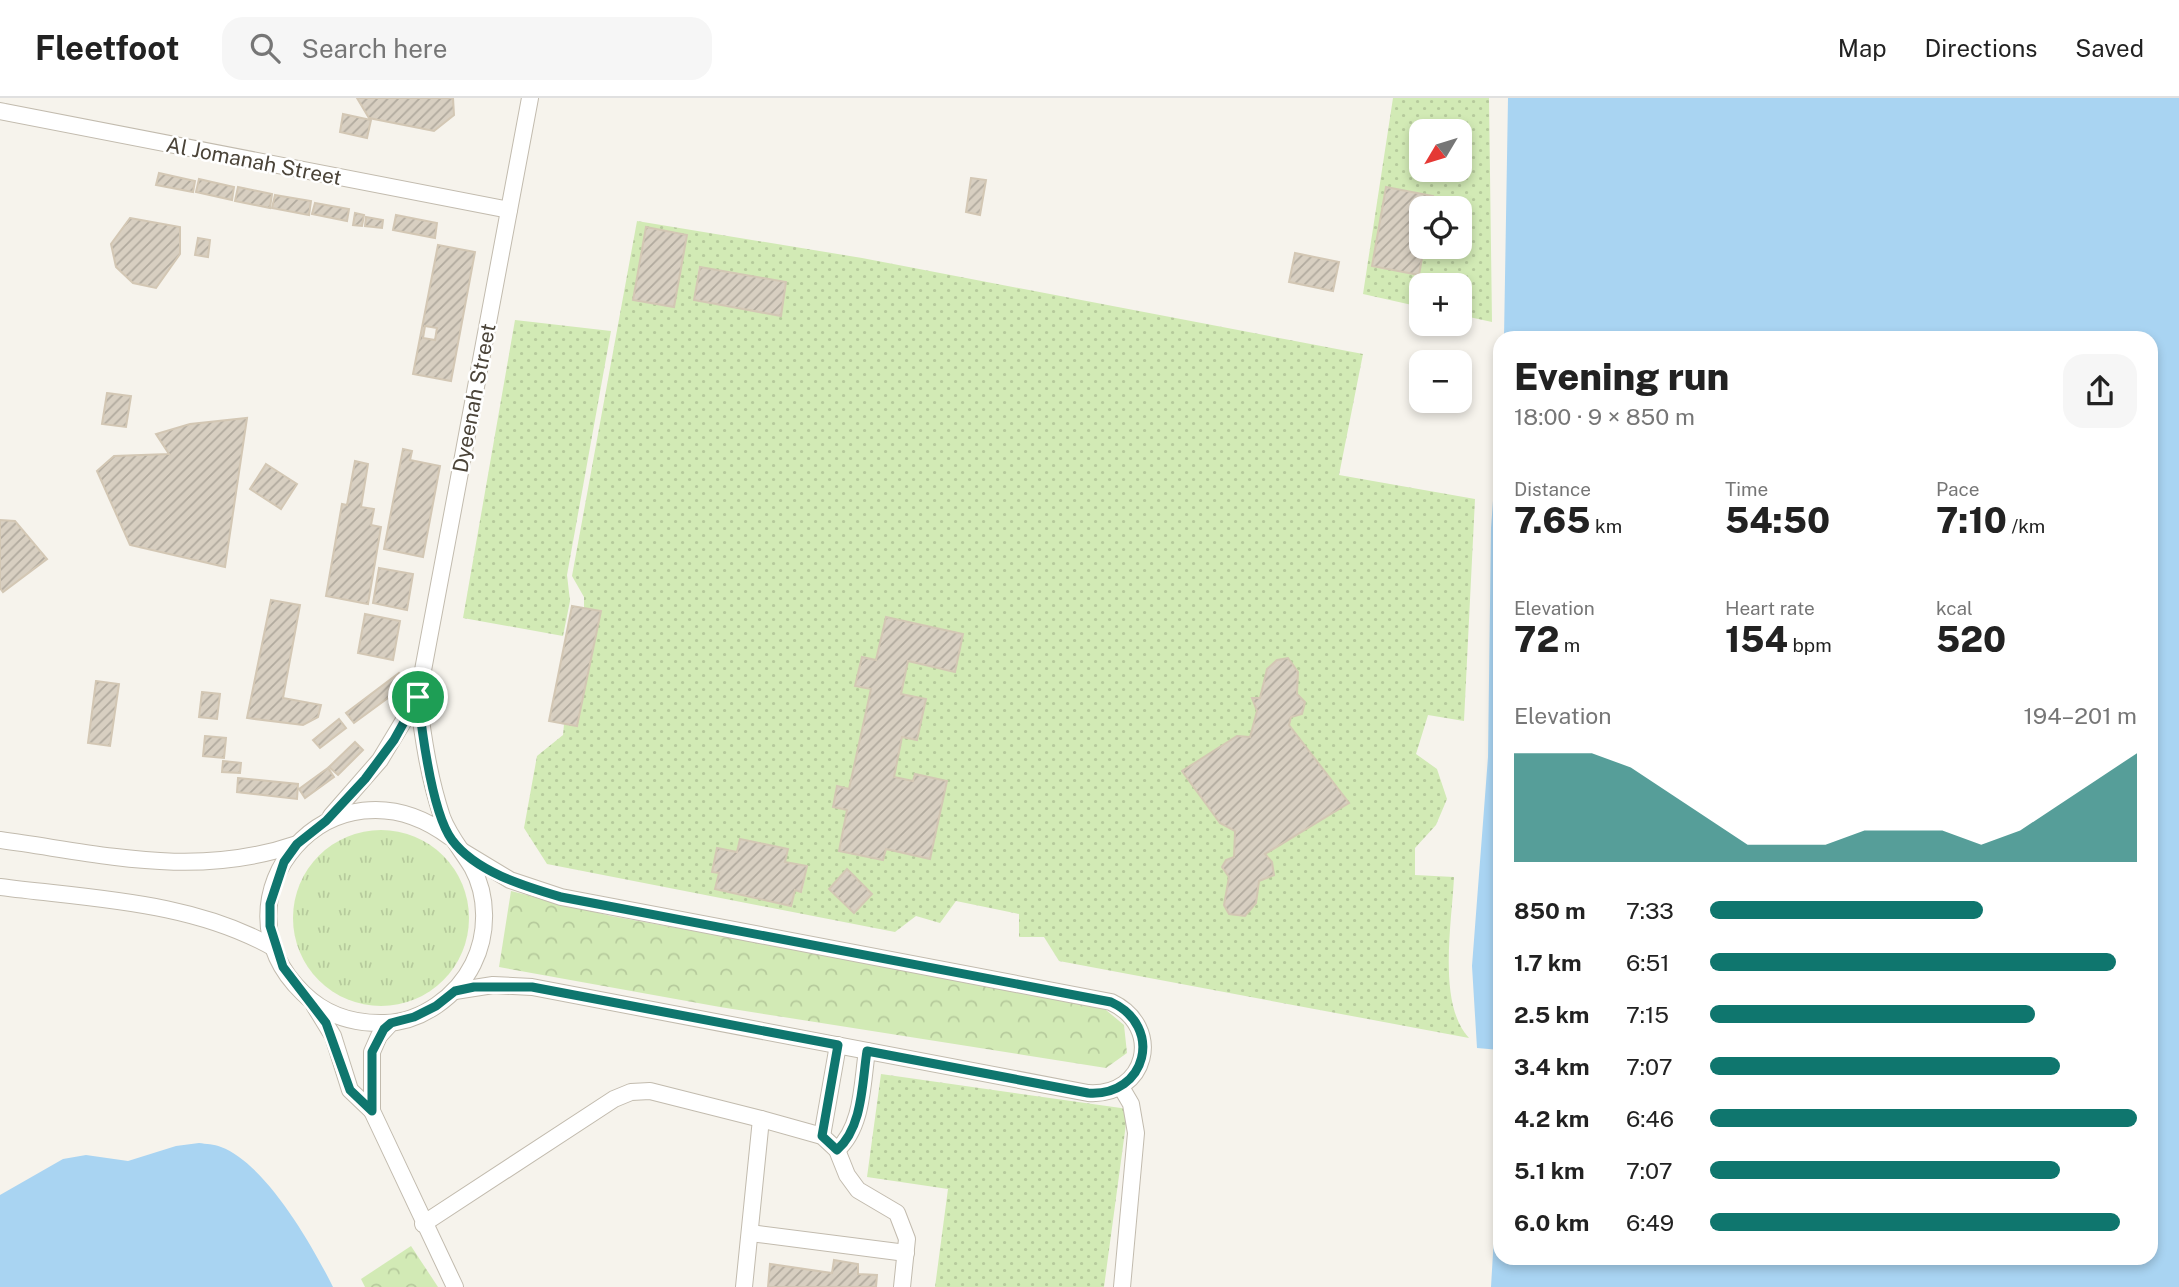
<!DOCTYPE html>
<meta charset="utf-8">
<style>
body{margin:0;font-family:"Public Sans",sans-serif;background:#f6f6f6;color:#222;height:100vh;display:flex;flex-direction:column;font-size:26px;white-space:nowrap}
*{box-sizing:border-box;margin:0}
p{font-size:23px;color:#767676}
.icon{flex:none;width:38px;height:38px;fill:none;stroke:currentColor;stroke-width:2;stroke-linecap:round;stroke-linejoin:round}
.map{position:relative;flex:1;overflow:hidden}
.details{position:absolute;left:1493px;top:233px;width:665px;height:934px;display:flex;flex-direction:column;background:#fff;border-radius:21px;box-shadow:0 4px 10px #0003}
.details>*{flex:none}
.needle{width:46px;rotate:232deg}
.tools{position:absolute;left:1409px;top:21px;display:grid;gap:14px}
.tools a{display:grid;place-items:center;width:63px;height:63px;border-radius:14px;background:#fff;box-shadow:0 4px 10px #0003;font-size:35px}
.pin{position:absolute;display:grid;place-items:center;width:60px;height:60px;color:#fff;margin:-30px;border:4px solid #fff;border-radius:50%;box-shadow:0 2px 7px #0007}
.round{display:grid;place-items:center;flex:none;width:74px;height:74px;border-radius:21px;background:#f6f6f6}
.head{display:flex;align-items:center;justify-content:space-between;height:119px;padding:0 21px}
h1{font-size:38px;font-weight:800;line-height:52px}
.figures{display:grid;grid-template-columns:repeat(3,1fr);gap:10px;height:119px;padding:7px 21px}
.figures div{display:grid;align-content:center}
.figures b{font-size:35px;font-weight:800}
.figures small{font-size:19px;font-weight:400}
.figures p{font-size:19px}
.chart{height:196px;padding:14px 21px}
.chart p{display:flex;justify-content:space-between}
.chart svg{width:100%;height:126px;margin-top:7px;fill:#0f766e;opacity:.7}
ul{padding:0 21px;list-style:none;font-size:23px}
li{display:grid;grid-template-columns:112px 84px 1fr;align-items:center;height:52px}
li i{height:18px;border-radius:9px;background:#0f766e}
header{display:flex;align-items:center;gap:42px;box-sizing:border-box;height:98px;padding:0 35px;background:#fff;border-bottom:2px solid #e0e0e0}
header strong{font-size:33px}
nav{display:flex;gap:38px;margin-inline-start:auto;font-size:24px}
.search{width:490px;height:63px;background:#f6f6f6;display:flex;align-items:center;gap:18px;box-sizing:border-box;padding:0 24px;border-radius:21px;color:#767676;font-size:26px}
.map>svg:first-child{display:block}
</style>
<header>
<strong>Fleetfoot</strong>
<div class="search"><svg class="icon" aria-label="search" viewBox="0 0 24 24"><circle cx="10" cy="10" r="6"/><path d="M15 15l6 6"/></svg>Search here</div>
<nav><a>Map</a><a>Directions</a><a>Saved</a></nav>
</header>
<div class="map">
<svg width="2179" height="1189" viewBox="0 0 2179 1189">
<defs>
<pattern id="grass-tufts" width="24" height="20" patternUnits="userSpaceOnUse" patternTransform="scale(1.75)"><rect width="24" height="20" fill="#d2eab5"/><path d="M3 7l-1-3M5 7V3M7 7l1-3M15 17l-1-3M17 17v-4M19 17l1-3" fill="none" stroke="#b6ca9c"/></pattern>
<pattern id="forest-crowns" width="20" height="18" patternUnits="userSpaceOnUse" patternTransform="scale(1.75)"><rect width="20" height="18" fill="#d2eab5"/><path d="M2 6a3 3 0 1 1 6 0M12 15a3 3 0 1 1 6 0" fill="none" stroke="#b6ca9c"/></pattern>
<pattern id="garden-dots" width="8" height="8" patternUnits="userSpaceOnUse" patternTransform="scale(1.75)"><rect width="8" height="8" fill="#d2eab5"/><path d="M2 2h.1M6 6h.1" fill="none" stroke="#b6ca9c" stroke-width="1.8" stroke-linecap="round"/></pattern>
<pattern id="building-hatch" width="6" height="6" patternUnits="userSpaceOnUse" patternTransform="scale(1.75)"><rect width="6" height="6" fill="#d8cfc1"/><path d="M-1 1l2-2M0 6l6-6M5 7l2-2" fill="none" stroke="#b1aa9e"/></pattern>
</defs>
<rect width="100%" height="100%" fill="#f6f3ec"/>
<circle fill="url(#grass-tufts)" cx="381" cy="820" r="88"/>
<g fill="url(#forest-crowns)">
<polygon points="511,793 611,818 1100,907 1124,927 1127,955 1106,970 720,909 499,869"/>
<polygon points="411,1148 438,1189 365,1189 361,1181"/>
</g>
<g fill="url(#garden-dots)" fill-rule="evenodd">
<path d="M 1393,0 L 1489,0 L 1492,224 L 1460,217 L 1460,187 L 1421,187 L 1421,209 L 1363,196 ZM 1421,33 L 1460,33 L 1460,72 L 1421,72 ZM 1386,90 L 1433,98 L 1431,110 L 1460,110 L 1460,149 L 1424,149 L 1418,177 L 1372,168 Z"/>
<path d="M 637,123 L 862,160 L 1363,256 L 1339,377 L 1475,401 L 1464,623 L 1428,617 L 1416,656 L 1437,671 L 1447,701 L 1436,727 L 1415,750 L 1415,777 L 1454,779 C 1452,824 1437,906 1469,940 L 1059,863 L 1044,839 L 1019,839 L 1019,816 L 956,803 L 940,825 L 916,818 L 895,834 L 547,766 L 524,730 L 537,658 L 563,637 L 564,626 L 577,628 L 601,514 L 584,510 L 584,499 L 572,478 ZM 646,129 L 687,137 L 674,209 L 633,202 ZM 699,169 L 786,184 L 781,218 L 694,202 ZM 886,519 L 963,536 L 955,573 L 908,563 L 901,596 L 925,601 L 917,642 L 902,639 L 894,679 L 913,683 L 915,676 L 947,684 L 930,761 L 886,751 L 883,762 L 839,752 L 847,712 L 833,709 L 837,689 L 849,691 L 871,591 L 855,588 L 862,559 L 876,562 ZM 1288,560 L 1298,574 L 1297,596 L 1305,604 L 1302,616 L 1291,619 L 1289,627 L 1348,705 L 1265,756 L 1272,764 L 1274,777 L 1259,783 L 1256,805 L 1245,817 L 1229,816 L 1224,807 L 1229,778 L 1222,769 L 1226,762 L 1234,759 L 1235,733 L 1220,725 L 1182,673 L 1237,638 L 1250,639 L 1257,613 L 1252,601 L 1260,600 C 1265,580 1265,565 1288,560 ZM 740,741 L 787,751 L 785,764 L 807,769 L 802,794 L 795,792 L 791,808 L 716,791 L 719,775 L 712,773 L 737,754 ZM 847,772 L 872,795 L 854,815 L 829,791 Z"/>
<polygon points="515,222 611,233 567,477 570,503 563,538 463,520"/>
<polygon points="881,976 1128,1011 1104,1189 935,1189 948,1091 867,1079"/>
</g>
<g fill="#a9d4f2">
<polygon points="1508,0 2179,0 2179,1189 1491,1189 1500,1037 1500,1160 2151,1160 2151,240 1504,240"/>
<polygon points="1500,307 1500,952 1477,950 1472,868 1488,659 1491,430"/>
<path d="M 199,1045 C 206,1046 214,1046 221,1049 C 266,1066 312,1147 333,1189 L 0,1189 L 0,1097 L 63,1061 L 86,1057 L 128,1063 L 176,1048 Z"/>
</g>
<g fill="url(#building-hatch)" stroke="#d3c7b4" stroke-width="2" fill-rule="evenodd">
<polygon points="357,0 453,0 454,17 434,33 369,20"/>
<polygon points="343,16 371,22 367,40 340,34"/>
<polygon points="159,75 195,83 193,94 156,87"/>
<polygon points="971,80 986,82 980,117 966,114"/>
<polygon points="199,81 234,89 232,102 196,94"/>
<polygon points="238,89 272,96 270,110 235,103"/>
<polygon points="1386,89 1433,98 1431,110 1421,110 1421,149 1424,149 1419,177 1372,168"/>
<polygon points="275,97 311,103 309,117 272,110"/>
<polygon points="315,105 349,111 347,123 312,116"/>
<polygon points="355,115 364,117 362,128 353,127"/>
<polygon points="396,117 437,125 435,140 393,132"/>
<polygon points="366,119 383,122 382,130 365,128"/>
<polygon points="130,120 180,129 180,156 156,190 133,185 116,169 111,146"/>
<polygon points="646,129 687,137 674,209 633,202"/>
<polygon points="198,140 210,142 208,159 195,157"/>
<path d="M 438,147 L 475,154 L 451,283 L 413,276 ZM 425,228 L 437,230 L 435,242 L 423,240 Z"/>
<polygon points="1295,155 1339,164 1333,193 1289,184"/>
<polygon points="700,169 786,184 781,218 694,202"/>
<polygon points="107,295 131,298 126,329 102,326"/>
<polygon points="247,320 225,469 130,447 97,373 114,358 169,356 156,336 190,326"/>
<polygon points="403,351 412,353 410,362 440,368 423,459 384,451"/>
<polygon points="355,363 368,366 361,409 374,411 371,427 381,429 368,506 326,498 342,406 347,407"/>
<polygon points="266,366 297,386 281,411 250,391"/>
<polygon points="0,422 15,423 47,461 3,494 0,490"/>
<polygon points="379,470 413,476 407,512 373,505"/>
<polygon points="271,502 300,507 283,600 321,607 318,619 303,627 247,620"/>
<polygon points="572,508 601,513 577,628 549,623"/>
<polygon points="365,516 400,523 393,562 358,555"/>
<polygon points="886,519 963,536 955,574 908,563 901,596 926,601 917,642 902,639 894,679 913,683 915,676 947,683 930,761 886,751 883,762 839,753 847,712 833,709 837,688 849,691 871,591 855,588 862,559 876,562"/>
<polygon points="1288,560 1298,574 1297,596 1305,604 1302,616 1291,619 1289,627 1349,705 1265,756 1272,764 1274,777 1259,783 1256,805 1245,818 1229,816 1224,807 1229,779 1222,769 1226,762 1234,759 1235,733 1220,725 1182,673 1237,638 1250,639 1257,613 1252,600 1260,600 1267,571 1277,562"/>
<polygon points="399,575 407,586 354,625 346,615"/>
<polygon points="96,583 119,586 110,648 88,645"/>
<polygon points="202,594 220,596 217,621 199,619"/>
<polygon points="339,621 346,630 320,650 313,642"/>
<polygon points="205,638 226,640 224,660 203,658"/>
<polygon points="355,644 363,652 338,677 329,669"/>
<polygon points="223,663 241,665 240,675 222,674"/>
<polygon points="328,670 334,679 305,700 299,691"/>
<polygon points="238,680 298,686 297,701 237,694"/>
<polygon points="740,741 788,751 785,764 807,768 801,794 795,792 791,808 715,791 719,775 712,774 717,750 737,754"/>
<polygon points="847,771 872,796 854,815 829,791"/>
<polygon points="834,1162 858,1166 858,1176 877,1177 876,1189 768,1189 770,1166 832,1175"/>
</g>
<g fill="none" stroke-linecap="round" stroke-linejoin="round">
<defs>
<g id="street">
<polyline points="0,13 509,112"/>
<path d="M 418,599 C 423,640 429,680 442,719 C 449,738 461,751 472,769 C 488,798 488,836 473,866 C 457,898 422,924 385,925 C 354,926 325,917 303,895 C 206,801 331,650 450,739"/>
<polyline points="331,718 380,662 418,599 530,0"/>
<path d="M 0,742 C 103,756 195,781 297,746"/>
<path d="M 0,789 C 92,801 192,803 274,850"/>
<path d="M 455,893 L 493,887 L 532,889 L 1088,995 C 1147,999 1164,929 1111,904 L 561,799 L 510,782 L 462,753"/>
<polyline points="314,907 333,938 350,992 372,1013"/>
<polyline points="391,925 379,938 372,954 372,1013 455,1189"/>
<polyline points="1121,989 1131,1006 1136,1035 1122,1189"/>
<polyline points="822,1038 838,947"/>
<path d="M 837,1052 C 863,1029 862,985 867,953"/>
<polyline points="423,1126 614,1001 631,994 650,993 761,1021"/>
<polyline points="750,1135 906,1155"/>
<polyline points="744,1189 761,1021 822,1038 837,1052 847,1077 858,1092 897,1115 907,1141 902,1189"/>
</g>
</defs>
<use href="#street" stroke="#c2bbae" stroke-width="18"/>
<use href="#street" stroke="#fff" stroke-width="16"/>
</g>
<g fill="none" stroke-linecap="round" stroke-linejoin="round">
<defs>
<path id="route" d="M 418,599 C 422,634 432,715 452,742 C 476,774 524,788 561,799 L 1111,904 C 1164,928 1147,999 1088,995 L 867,953 C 862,985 863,1029 837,1052 L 822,1038 L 838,947 L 532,889 L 474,889 L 455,893 L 436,908 L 414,919 L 391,925 L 384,931 L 372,954 L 372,1013 L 350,992 L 326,925 L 283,869 L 270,828 L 270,806 L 284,764 L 297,746 L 326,723 L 365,681 L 394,642 Z"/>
</defs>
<use href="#route" stroke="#fff" stroke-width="14"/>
<use href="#route" stroke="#0f766e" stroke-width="9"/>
</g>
<g text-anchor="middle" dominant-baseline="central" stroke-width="5" stroke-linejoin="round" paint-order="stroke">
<g font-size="21" fill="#4b4439" stroke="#fff">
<text transform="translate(254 63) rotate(11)">Al Jomanah Street</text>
<text transform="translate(474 300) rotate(-79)">Dyeenah Street</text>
</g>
</g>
</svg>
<div class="tools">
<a><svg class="needle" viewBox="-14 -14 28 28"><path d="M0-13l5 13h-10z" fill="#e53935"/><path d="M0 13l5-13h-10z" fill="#767676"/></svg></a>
<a><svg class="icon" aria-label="locate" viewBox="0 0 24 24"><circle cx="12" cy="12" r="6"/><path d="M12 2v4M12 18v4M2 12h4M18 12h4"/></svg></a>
<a>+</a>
<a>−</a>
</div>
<div class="pin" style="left:418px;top:599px;background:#1e9e55"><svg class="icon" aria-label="arrive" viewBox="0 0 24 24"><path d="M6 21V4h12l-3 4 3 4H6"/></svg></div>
<section class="details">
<div class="head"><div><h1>Evening run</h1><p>18:00 · 9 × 850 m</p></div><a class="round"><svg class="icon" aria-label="share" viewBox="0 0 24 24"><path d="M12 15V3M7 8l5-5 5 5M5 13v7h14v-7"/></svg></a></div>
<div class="figures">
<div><p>Distance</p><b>7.65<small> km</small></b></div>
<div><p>Time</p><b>54:50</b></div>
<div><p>Pace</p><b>7:10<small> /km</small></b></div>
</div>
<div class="figures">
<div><p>Elevation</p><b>72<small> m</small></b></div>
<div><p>Heart rate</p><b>154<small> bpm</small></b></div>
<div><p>kcal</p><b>520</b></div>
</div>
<div class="chart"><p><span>Elevation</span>194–201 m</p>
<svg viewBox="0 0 160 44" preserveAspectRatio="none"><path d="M0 44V6L10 6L20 6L30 11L40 20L50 29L60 38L70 38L80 38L90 33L100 33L110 33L120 38L130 33L140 24L150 15L160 6V44z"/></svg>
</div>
<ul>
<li><b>850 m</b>7:33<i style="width:64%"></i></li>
<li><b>1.7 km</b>6:51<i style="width:95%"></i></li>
<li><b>2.5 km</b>7:15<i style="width:76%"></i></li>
<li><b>3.4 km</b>7:07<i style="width:82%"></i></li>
<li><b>4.2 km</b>6:46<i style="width:100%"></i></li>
<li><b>5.1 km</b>7:07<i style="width:82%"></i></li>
<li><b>6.0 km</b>6:49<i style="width:96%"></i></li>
</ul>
</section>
</div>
